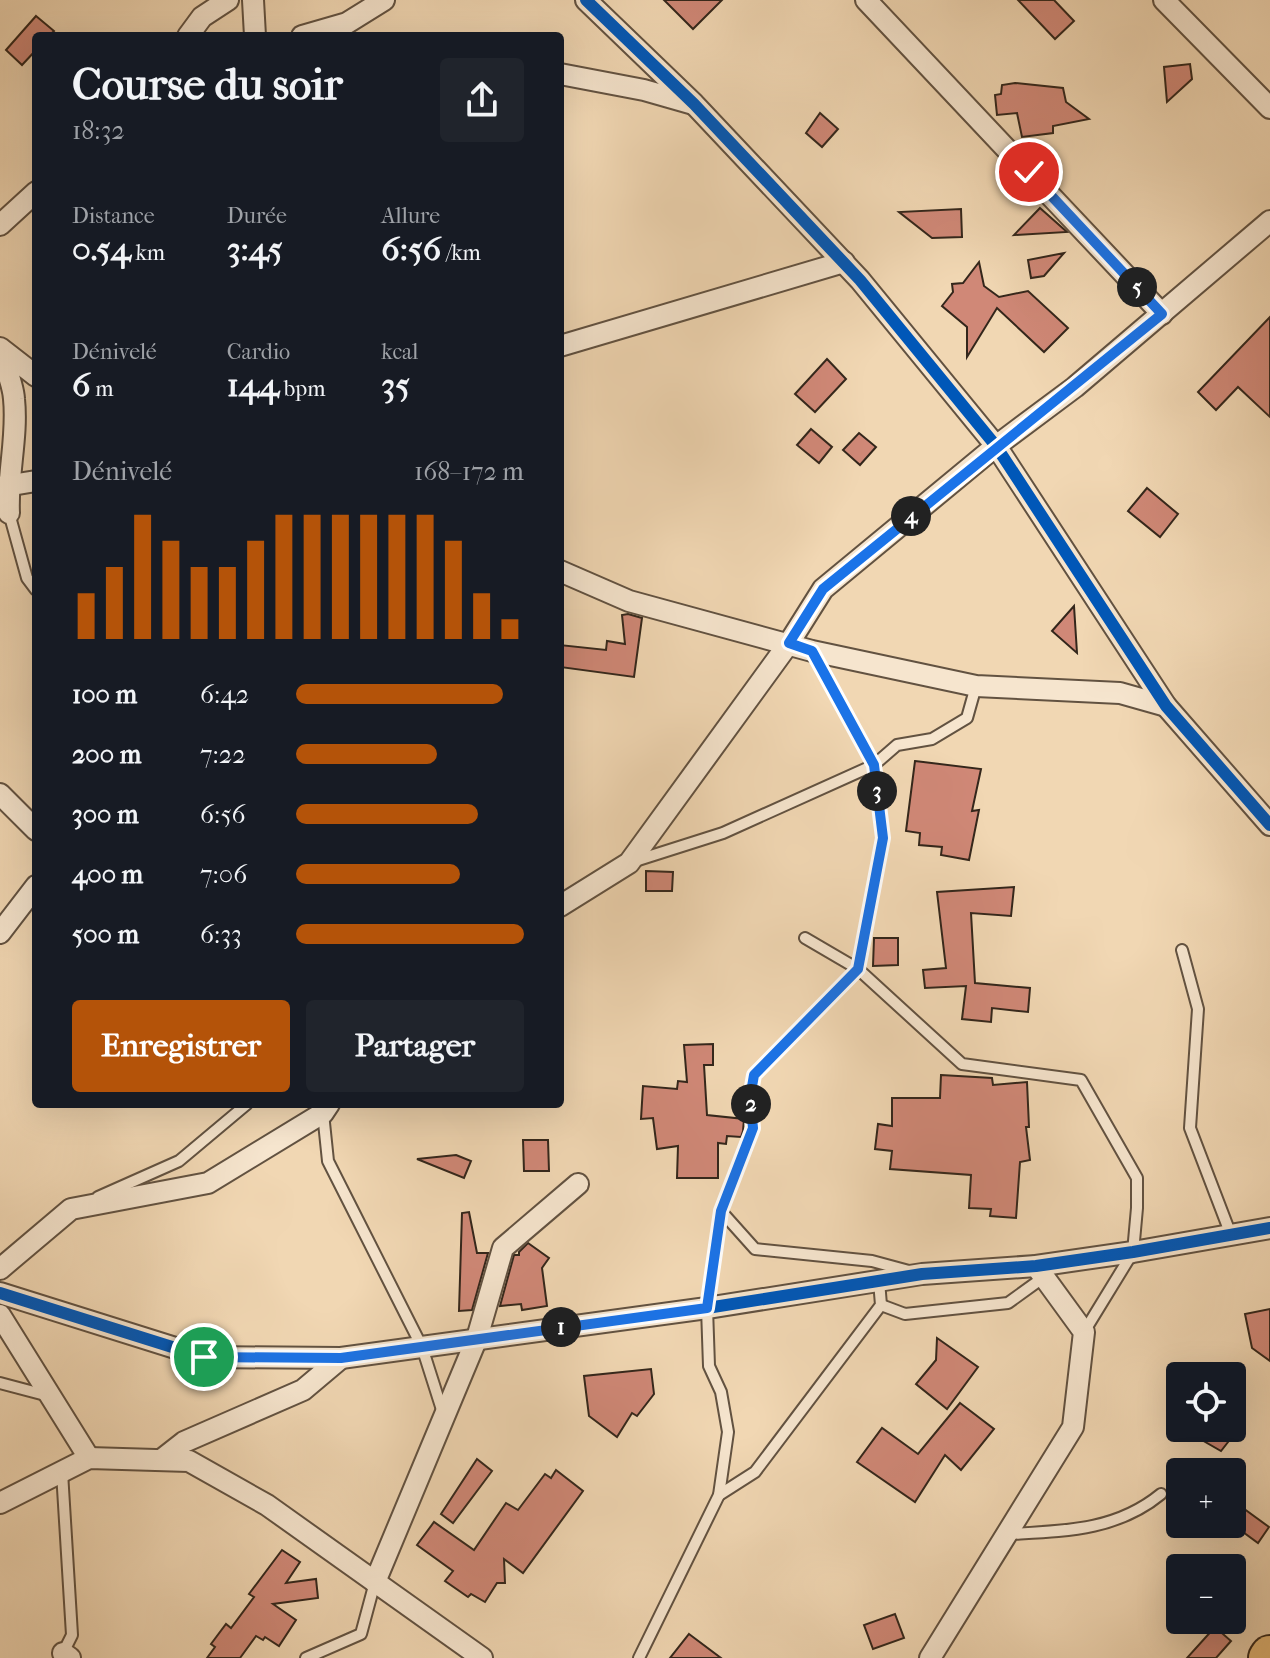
<!DOCTYPE html>
<html lang="fr">
<meta charset="utf-8">
<style>
body{margin:0;font-family:"IM FELL French Canon",serif;background:#20242c;color:#f1f3f6;height:100vh;display:flex;flex-direction:column;font-size:30px;white-space:nowrap}
*{box-sizing:border-box;margin:0}
p{font-size:26px;color:#9ea1a6}
.icon{flex:none;width:44px;height:44px;fill:none;stroke:currentColor;stroke-width:2;stroke-linecap:round;stroke-linejoin:round}
.map{position:relative;flex:1;overflow:hidden}
.panel{position:absolute;left:32px;top:32px;width:532px;height:1076px;display:flex;flex-direction:column;background:#171b24;border-radius:8px;box-shadow:0 8px 32px #0002}
.panel>*{flex:none}
.buttons{position:absolute;left:1166px;top:1362px;display:grid;gap:16px}
.buttons a{display:grid;place-items:center;width:80px;height:80px;border-radius:8px;background:#171b24;box-shadow:0 8px 32px #0002;font-size:40px}
.pin{position:absolute;display:grid;place-items:center;width:68px;height:68px;color:#fff;margin:-34px;border:4px solid #fff;border-radius:50%;box-shadow:0 2px 8px #0007}
.km{position:absolute;width:40px;height:40px;margin:-20px;border-radius:50%;background:#222;color:#fff;font-size:22px;line-height:40px;text-align:center}
.round{display:grid;place-items:center;flex:none;width:84px;height:84px;border-radius:8px;background:#20242c}
.overview{display:flex;align-items:center;justify-content:space-between;height:136px;padding:0 40px}
h1{font-size:44px;font-weight:700;line-height:60px}
.stats{display:grid;grid-template-columns:repeat(3,1fr);gap:12px;height:136px;padding:8px 40px}
.stats div{display:grid;align-content:center}
.stats b{font-size:34px;font-weight:700}
.stats small{font-size:22px;font-weight:400}
.stats p{font-size:22px}
.chart{height:224px;padding:16px 40px}
.chart p{display:flex;justify-content:space-between}
.chart svg{width:100%;height:144px;margin-top:8px;stroke:#b45309;stroke-width:6}
.button{display:flex;gap:16px;margin-top:auto;padding:16px 40px}
.button a{flex:1;height:92px;border-radius:8px;background:#b45309;color:#fff;font-size:32px;font-weight:700;line-height:92px;text-align:center}
.button a+a{background:#20242c;color:#f1f3f6}
ul{padding:0 40px;list-style:none;font-size:26px}
li{display:grid;grid-template-columns:128px 96px 1fr;align-items:center;height:60px}
li i{height:20px;border-radius:10px;background:#b45309}
.map>svg:first-child{display:block}
</style>
<div class="map">
<svg width="1270" height="1658" viewBox="0 0 1270 1658">
<rect width="100%" height="100%" fill="#f1d7b3"/>
<filter id="stains"><feTurbulence type="fractalNoise" baseFrequency=".0025" numOctaves="4"/><feColorMatrix values="0 0 0 0 .2 0 0 0 0 .09 0 0 0 0 .02 0 0 0 .5 -.17"/></filter>
<radialGradient id="worn" r=".72"><stop offset=".6" stop-color="#630" stop-opacity="0"/><stop offset="1" stop-color="#630" stop-opacity=".3"/></radialGradient>
<g fill="#d08877" stroke="#33261b" stroke-width="2">
<polygon points="664,0 722,0 693,29"/>
<polygon points="1018,0 1054,0 1074,21 1055,39"/>
<polygon points="36,16 54,31 49,36 36,36 36,50 22,65 6,50"/>
<polygon points="1190,64 1192,79 1167,102 1164,67"/>
<polygon points="1015,83 1063,88 1066,102 1089,119 1053,126 1053,133 1022,137 1017,113 997,115 995,95 1001,94 1002,85"/>
<polygon points="820,113 838,129 822,147 806,133"/>
<polygon points="1040,208 1067,232 1014,235"/>
<polygon points="961,209 962,237 932,238 899,212"/>
<polygon points="1064,253 1044,276 1031,278 1028,260"/>
<polygon points="979,262 984,286 999,297 1028,291 1068,328 1044,352 997,308 967,357 967,327 942,306 953,292 952,284 963,283"/>
<polygon points="1270,317 1270,417 1238,387 1216,410 1198,392"/>
<polygon points="827,359 846,379 815,412 795,394"/>
<polygon points="811,429 832,447 819,463 797,445"/>
<polygon points="859,433 876,447 860,465 843,450"/>
<polygon points="1147,488 1178,514 1160,537 1128,511"/>
<polygon points="1074,606 1077,653 1052,631"/>
<polygon points="628,614 642,618 634,677 560,667 560,645 606,650 607,641 625,644 622,615"/>
<polygon points="915,761 981,769 972,811 979,810 969,860 941,855 942,847 919,845 920,833 906,831"/>
<polygon points="646,871 673,872 672,891 646,891"/>
<polygon points="1014,887 1011,916 971,913 975,983 1030,988 1028,1012 992,1008 991,1022 962,1019 966,986 925,988 923,970 946,968 937,892"/>
<polygon points="874,938 898,938 898,965 873,966"/>
<polygon points="713,1044 713,1065 704,1065 707,1115 744,1119 743,1131 741,1137 727,1136 726,1144 718,1143 718,1178 677,1178 678,1146 657,1149 653,1118 641,1119 643,1086 677,1089 678,1081 687,1082 684,1045"/>
<polygon points="941,1075 992,1078 993,1085 1027,1082 1029,1127 1026,1127 1030,1160 1020,1162 1016,1218 990,1216 991,1209 969,1208 971,1175 890,1169 892,1151 875,1149 878,1124 892,1126 892,1098 940,1098"/>
<polygon points="523,1140 548,1140 549,1171 524,1171"/>
<polygon points="456,1155 471,1161 464,1178 417,1159"/>
<polygon points="469,1212 477,1253 488,1253 472,1310 459,1311 462,1213"/>
<polygon points="528,1243 549,1258 542,1268 547,1306 522,1310 521,1304 500,1306 514,1255 519,1255 519,1252"/>
<polygon points="1270,1309 1270,1361 1252,1348 1245,1314"/>
<polygon points="937,1338 978,1367 947,1409 916,1384 936,1360"/>
<polygon points="651,1369 654,1394 637,1416 632,1413 617,1437 589,1416 584,1376"/>
<polygon points="960,1403 994,1429 961,1470 945,1455 915,1502 857,1462 882,1428 918,1454"/>
<polygon points="1181,1428 1239,1428 1221,1451"/>
<polygon points="477,1459 492,1471 453,1523 441,1514"/>
<polygon points="556,1470 583,1491 523,1573 504,1559 505,1583 497,1583 485,1602 471,1594 468,1597 445,1581 453,1571 417,1545 434,1522 474,1550 506,1503 518,1510 545,1474 551,1478"/>
<polygon points="1232,1500 1269,1527 1258,1543 1232,1524"/>
<polygon points="282,1550 300,1562 286,1583 316,1579 318,1598 273,1604 296,1620 279,1646 265,1637 263,1640 256,1636 240,1658 207,1658 215,1647 211,1644 226,1624 231,1628 254,1597 249,1594"/>
<polygon points="895,1614 904,1638 873,1649 864,1625"/>
<polygon points="1215,1627 1231,1641 1216,1658 1187,1658"/>
<polygon points="689,1634 721,1658 670,1658"/>
</g>
<g fill="none" stroke-linecap="round" stroke-linejoin="round">
<defs>
<g id="lane">
<polyline points="5,514 9,513 27,578 36,590"/>
<polyline points="635,861 723,833 874,765 897,745 932,739 967,718 976,686"/>
<polyline points="805,938 858,969 962,1064 1081,1080 1137,1178 1137,1208 1133,1252 1084,1332"/>
<polyline points="1182,950 1198,1009 1190,1128 1231,1235"/>
<polyline points="323,1113 328,1161 422,1347 443,1413"/>
<polyline points="98,1197 179,1161 247,1104"/>
<polyline points="721,1211 755,1249 872,1261 909,1271"/>
<polyline points="881,1305 905,1314 1008,1303 1044,1277"/>
<polyline points="0,1383 49,1396"/>
<polyline points="62,1472 72,1635 63,1653"/>
<polyline points="719,1495 755,1472 881,1305 879,1281"/>
<path d="M 1009,1534 C 1064,1531 1116,1531 1161,1494"/>
<polyline points="306,1658 361,1634 375,1582"/>
<polyline points="639,1658 719,1495 728,1432 721,1392 709,1366 707,1308 721,1211 753,1128 750,1098 754,1075 858,969 883,838 874,765 812,651"/>
</g>
<g id="street">
<polyline points="253,0 255,36"/>
<polyline points="586,0 694,104 860,280 996,446 1166,706 1270,825"/>
<polyline points="866,0 1162,314"/>
<polyline points="1164,0 1270,108"/>
<polyline points="188,36 202,17 228,0"/>
<polyline points="302,36 347,23 384,0"/>
<polyline points="560,74 644,90 693,104"/>
<polyline points="0,225 36,192"/>
<polyline points="560,346 844,262"/>
<polyline points="0,348 36,376"/>
<path d="M 0,351 C 5,366 13,383 14,399 C 18,437 7,475 9,513"/>
<polyline points="0,487 36,481"/>
<polyline points="560,571 629,601 812,651 976,686 1120,693 1166,706"/>
<polyline points="0,794 36,830"/>
<polyline points="560,906 629,863 789,643 823,589 996,446 1075,387 1270,221"/>
<polyline points="0,933 36,886"/>
<polyline points="0,1269 71,1209 208,1183 323,1113 329,1104"/>
<polyline points="0,1293 204,1357 341,1358 707,1308 922,1274 1036,1266 1133,1252 1270,1228"/>
<polyline points="0,1315 89,1458"/>
<polyline points="161,1460 184,1442 303,1390 341,1358"/>
<polyline points="0,1503 89,1458 189,1461 267,1505 482,1658"/>
<polyline points="375,1582 477,1338 503,1248 578,1184"/>
<polyline points="63,1653 70,1658"/>
<polyline points="930,1658 1073,1427 1084,1332 1036,1266"/>
</g>
<polyline id="highway" points="1268,1658 1270,1655"/>
</defs>
<use href="#lane" stroke="#625241" stroke-width="14"/>
<use href="#street" stroke="#625241" stroke-width="24"/>
<use href="#highway" stroke="#33261b" stroke-width="42"/>
<use href="#lane" stroke="#f6e5ce" stroke-width="10"/>
<use href="#street" stroke="#f6e5ce" stroke-width="20"/>
<use href="#highway" stroke="#e8bc7a" stroke-width="38"/>
<defs>
<g id="cycleway">
<polyline points="586,0 694,104 860,280 996,446 1166,706 1270,825"/>
<polyline points="0,1293 204,1357 341,1358 707,1308 922,1274 1036,1266 1133,1252 1270,1228"/>
</g>
</defs>
<use href="#cycleway" stroke="#f6e5ce" stroke-width="17"/>
<use href="#cycleway" stroke="#0057b8" stroke-width="12"/>
</g>
<g fill="none" stroke-linecap="round" stroke-linejoin="round">
<defs>
<polyline id="route" points="204,1357 341,1358 707,1308 721,1211 753,1128 750,1098 754,1075 858,969 883,838 874,765 812,651 789,643 823,589 1162,314 1029,172"/>
</defs>
<use href="#route" stroke="#fff" stroke-width="16"/>
<use href="#route" stroke="#1a73e8" stroke-width="10"/>
</g>
<rect width="100%" height="100%" filter="url(#stains)"/>
<rect width="100%" height="100%" fill="url(#worn)"/>
</svg>
<div class="buttons">
<a><svg class="icon" aria-label="locate" viewBox="0 0 24 24"><circle cx="12" cy="12" r="6"/><path d="M12 2v4M12 18v4M2 12h4M18 12h4"/></svg></a>
<a>+</a>
<a>−</a>
</div>
<div class="pin" style="left:204px;top:1357px;background:#1e9e55"><svg class="icon" aria-label="arrive" viewBox="0 0 24 24"><path d="M6 21V4h12l-3 4 3 4H6"/></svg></div>
<div class="pin" style="left:1029px;top:172px;background:#d93025"><svg class="icon" aria-label="check" viewBox="0 0 24 24"><path d="M5 12l5 5 9-10"/></svg></div>
<b class="km" style="left:561px;top:1327px">1</b>
<b class="km" style="left:751px;top:1104px">2</b>
<b class="km" style="left:877px;top:791px">3</b>
<b class="km" style="left:911px;top:516px">4</b>
<b class="km" style="left:1137px;top:287px">5</b>
<section class="panel">
<div class="overview"><div><h1>Course du soir</h1><p>18:32</p></div><a class="round"><svg class="icon" aria-label="share" viewBox="0 0 24 24"><path d="M12 15V3M7 8l5-5 5 5M5 13v7h14v-7"/></svg></a></div>
<div class="stats">
<div><p>Distance</p><b>0.54<small> km</small></b></div>
<div><p>Durée</p><b>3:45</b></div>
<div><p>Allure</p><b>6:56<small> /km</small></b></div>
</div>
<div class="stats">
<div><p>Dénivelé</p><b>6<small> m</small></b></div>
<div><p>Cardio</p><b>144<small> bpm</small></b></div>
<div><p>kcal</p><b>35</b></div>
</div>
<div class="chart"><p><span>Dénivelé</span>168–172 m</p>
<svg viewBox="0 0 160 44" preserveAspectRatio="none"><path d="M5 44V30M15 44V22M25 44V6M35 44V14M45 44V22M55 44V22M65 44V14M75 44V6M85 44V6M95 44V6M105 44V6M115 44V6M125 44V6M135 44V14M145 44V30M155 44V38"/></svg>
</div>
<ul>
<li><b>100 m</b>6:42<i style="width:91%"></i></li>
<li><b>200 m</b>7:22<i style="width:62%"></i></li>
<li><b>300 m</b>6:56<i style="width:80%"></i></li>
<li><b>400 m</b>7:06<i style="width:72%"></i></li>
<li><b>500 m</b>6:33<i style="width:100%"></i></li>
</ul>
<div class="button"><a>Enregistrer</a><a>Partager</a></div>
</section>
</div>
